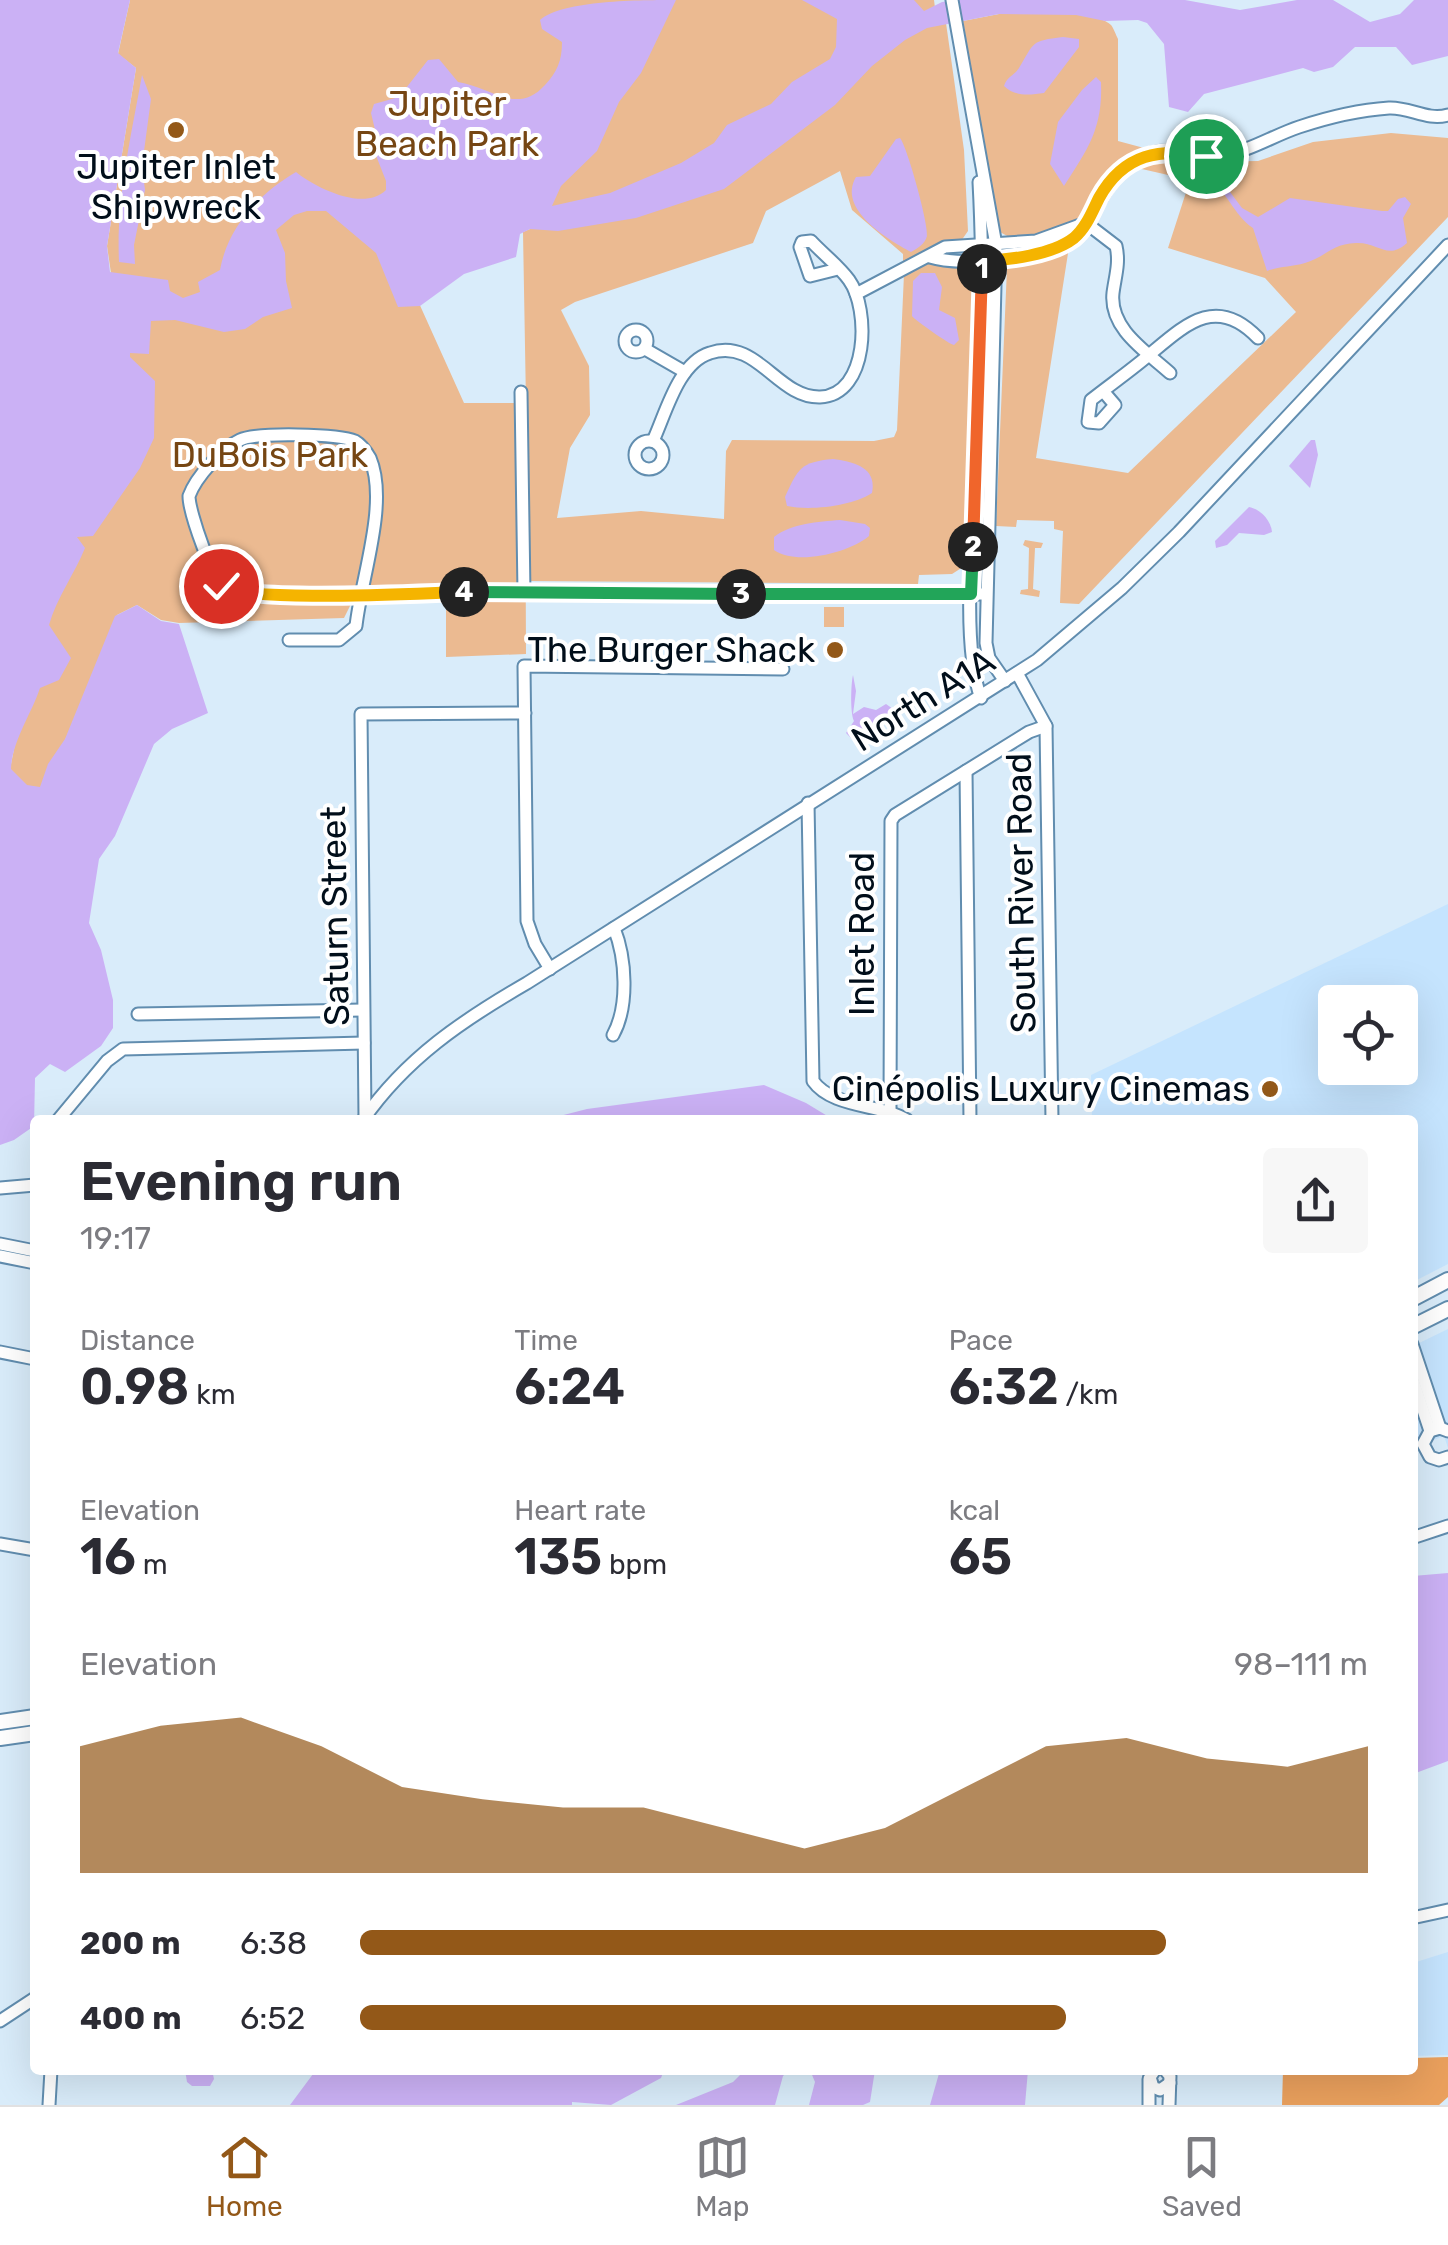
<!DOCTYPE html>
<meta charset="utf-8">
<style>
body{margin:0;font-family:Rubik,sans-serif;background:#f7f7f7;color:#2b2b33;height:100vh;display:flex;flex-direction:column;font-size:38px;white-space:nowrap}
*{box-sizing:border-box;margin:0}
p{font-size:32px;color:#7c7c81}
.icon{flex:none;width:55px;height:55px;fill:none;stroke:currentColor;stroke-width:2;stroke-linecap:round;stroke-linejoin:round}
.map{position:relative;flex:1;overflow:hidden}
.sheet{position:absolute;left:30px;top:1115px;width:1388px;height:960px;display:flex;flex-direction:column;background:#fff;border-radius:10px;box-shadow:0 10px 40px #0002}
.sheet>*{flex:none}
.controls{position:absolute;left:1318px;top:985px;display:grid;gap:20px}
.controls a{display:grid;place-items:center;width:100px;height:100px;border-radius:10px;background:#fff;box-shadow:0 10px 40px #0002;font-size:50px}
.pin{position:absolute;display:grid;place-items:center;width:85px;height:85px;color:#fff;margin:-42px;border:5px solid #fff;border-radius:50%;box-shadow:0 2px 10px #0007}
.km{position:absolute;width:50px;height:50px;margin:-25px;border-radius:50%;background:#222;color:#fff;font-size:28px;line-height:50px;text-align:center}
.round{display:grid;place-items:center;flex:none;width:105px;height:105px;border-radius:10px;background:#f7f7f7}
.headline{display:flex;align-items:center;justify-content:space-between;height:170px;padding:0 50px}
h1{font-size:55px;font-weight:600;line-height:75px}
.metrics{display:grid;grid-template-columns:repeat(3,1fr);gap:15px;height:170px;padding:10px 50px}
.metrics div{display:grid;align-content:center}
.metrics b{font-size:50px;font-weight:600}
.metrics small{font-size:28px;font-weight:400}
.metrics p{font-size:28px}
.chart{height:280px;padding:20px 50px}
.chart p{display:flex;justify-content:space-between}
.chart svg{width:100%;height:180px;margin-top:10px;fill:#935818;opacity:.7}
ul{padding:0 50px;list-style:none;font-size:32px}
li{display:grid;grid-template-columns:160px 120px 1fr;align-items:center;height:75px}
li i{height:25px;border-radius:12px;background:#935818}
.dock{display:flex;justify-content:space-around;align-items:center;height:140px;border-top:2px solid #e1e1e2;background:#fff;font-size:28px;color:#7c7c81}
.dock a{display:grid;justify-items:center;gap:5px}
.dock .current{color:#935818}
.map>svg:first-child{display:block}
</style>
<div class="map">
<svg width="1448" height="2105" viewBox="0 0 1448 2105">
<rect width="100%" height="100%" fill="#d9ecfa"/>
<g fill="#c5e4fe" fill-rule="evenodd">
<path d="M 1448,904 L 1448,1264 L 1413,1282 L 1412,1120 L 1092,1120 L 1091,1075 ZM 1400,1002 L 1400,1068 L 1335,1068 L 1335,1002 Z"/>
<polygon points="1448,1329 1448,1448 1444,1436 1413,1448 1413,1346"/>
<polygon points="1448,1952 1448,2055 1413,2056 1413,1963"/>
</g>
<g fill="#ebba91" fill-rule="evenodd">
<path d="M 130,0 L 934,0 L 937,24 L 946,23 L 964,150 L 968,231 L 961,241 L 903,263 L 903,254 L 852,210 L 840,171 L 766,211 L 753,243 L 575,302 L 561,310 L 589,366 L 590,415 L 570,448 L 557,518 L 641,511 L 724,519 L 726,451 L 732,440 L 874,441 L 894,437 L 897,430 L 904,274 L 933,262 L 946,267 L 969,266 L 973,270 L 963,567 L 952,574 L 919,575 L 918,584 L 530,581 L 525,416 L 526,654 L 446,657 L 446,596 L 354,598 L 344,618 L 179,623 L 161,620 L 137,605 L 117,615 L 59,755 L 40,788 L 27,786 L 10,769 L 28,680 L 75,536 L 111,273 L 107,246 L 136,68 L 118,54 ZM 519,228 L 530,229 L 523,232 L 526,403 L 464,403 L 418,301 Z"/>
<path d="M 999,14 C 1023,14 1094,8 1111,25 C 1113,27 1116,35 1118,39 L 1118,141 L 1196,162 L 1258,161 L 1313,142 L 1391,133 L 1448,138 L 1448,217 L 1079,604 L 1060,603 L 1063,531 L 1054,529 L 1054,521 L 1017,520 L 1016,527 L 996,526 L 1007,268 L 1023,259 L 1069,247 L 1036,458 L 1128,473 L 1296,312 L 1265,278 L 1168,248 L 1190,180 L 1120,164 L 1099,182 L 1077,222 L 1049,234 L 1011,238 L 998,231 L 963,21 Z"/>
<polygon points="1025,540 1043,543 1041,548 1035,548 1033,589 1040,591 1039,597 1020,594 1021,590 1028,589 1029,548 1023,545"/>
<rect x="824" y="607" width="20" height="20"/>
</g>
<polygon fill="#eaa05d" points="1448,2057 1448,2097 1439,2105 1282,2105 1283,2070 1412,2070 1413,2058"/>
<g fill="#cbb1f5">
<path d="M 0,0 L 130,0 L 118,53 L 136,68 L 107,246 L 110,272 L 168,280 L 170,291 L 183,298 L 200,292 L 198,282 L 220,270 C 228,226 259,194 296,172 C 316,188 364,212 386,190 L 386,181 L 375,153 L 377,138 L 371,113 L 374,104 L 399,97 L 428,60 L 439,59 L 458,82 C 491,87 517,116 545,85 C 557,72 562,61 562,42 L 542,29 L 540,20 C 562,0 642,0 676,0 L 641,73 L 619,102 L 597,151 L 561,186 L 552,206 L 610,193 L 681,163 L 714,143 L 727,125 L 771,104 L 792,82 L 830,59 L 836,47 L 837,19 L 802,0 L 914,0 L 924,11 L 942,2 L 956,0 L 1185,0 L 1240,10 L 1297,0 L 1333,0 L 1370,22 L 1400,14 L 1414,0 L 1448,0 L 1448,56 L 1412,65 L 1396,47 L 1355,47 L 1333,67 L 1314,72 L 1303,68 L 1204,94 L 1188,112 L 1169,107 L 1164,44 L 1147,23 L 1138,20 L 1105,21 L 1076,15 L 999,14 L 927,28 L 905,40 L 872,66 L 835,105 L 724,189 L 636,218 L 558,231 L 530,229 L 520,234 L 516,257 L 464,274 L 420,306 L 398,307 L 376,253 L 326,211 L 307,211 L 294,215 L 276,230 L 285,253 L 286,281 L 292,308 L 263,317 L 245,329 L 224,332 L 175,320 L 151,321 L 149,354 L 130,353 L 130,357 L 155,381 L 154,438 L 140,468 L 93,536 L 77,537 L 85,548 C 74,575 57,597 49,625 L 71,658 L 59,680 L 40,688 C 31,715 12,741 11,769 L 27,785 L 40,787 L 48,764 L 65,739 L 115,616 L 137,605 L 161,621 L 179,624 L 208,713 L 172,729 L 154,744 L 115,836 L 99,859 L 89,923 L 101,950 L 113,1000 L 113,1028 L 101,1046 L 65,1072 L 50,1064 L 35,1078 L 34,1126 L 14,1140 L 0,1145 Z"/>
<path d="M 1063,37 L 1079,39 L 1079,47 L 1044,93 C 1030,95 1015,97 1004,86 C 1007,76 1014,76 1019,68 C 1035,42 1030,41 1063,37 Z"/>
<path d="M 142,75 L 151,99 L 142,166 L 145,190 L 134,245 L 135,264 L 119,262 C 116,199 131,137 142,75 Z"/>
<path d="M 1096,77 L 1101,82 C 1103,128 1088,149 1064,186 L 1050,164 L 1058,122 L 1082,90 Z"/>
<path d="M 900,138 C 907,146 929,225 927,236 C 925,244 918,248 911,252 C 887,239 837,209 856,177 L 870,176 L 896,139 Z"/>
<path d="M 1210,179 L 1221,180 L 1242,208 L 1258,217 L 1290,198 L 1382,211 L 1388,211 L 1398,199 L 1405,197 L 1411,204 L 1403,218 L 1407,243 C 1387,261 1379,242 1356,243 C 1331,244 1326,257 1305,263 C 1292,267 1280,266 1267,271 L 1253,228 C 1233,215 1227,189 1209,182 Z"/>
<path d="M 921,273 L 935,273 L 942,287 L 939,310 L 955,318 L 959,340 L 954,345 C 949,344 916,321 912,316 L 913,281 Z"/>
<polygon points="1311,440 1315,440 1318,455 1310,488 1289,466"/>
<path d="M 833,459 C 854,462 877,467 872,493 C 852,506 811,511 787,506 L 785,497 C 798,468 801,462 833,459 Z"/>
<path d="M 1249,507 C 1260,509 1271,520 1272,532 L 1264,535 L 1239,533 L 1227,545 L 1216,548 L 1215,541 Z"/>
<path d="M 840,520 L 865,524 L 870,528 L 869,536 C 849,553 796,566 774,550 L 774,537 C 792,523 818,522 840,520 Z"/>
<path d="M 853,675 L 856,691 L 853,714 L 864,707 L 876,710 L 886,704 L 893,709 L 879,730 L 868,730 L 853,740 L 846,733 L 854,721 C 850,713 851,683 853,675 Z"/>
<polygon points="764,1085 806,1103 834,1120 544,1120 587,1109"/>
<polygon points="1448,1573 1448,1761 1413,1774 1413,1576"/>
<polygon points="185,2070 212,2070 214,2079 210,2086 192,2086 187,2082"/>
<polygon points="316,2070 664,2070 661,2078 611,2105 572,2102 572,2105 290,2105"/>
<polygon points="745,2070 789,2070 783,2076 775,2105 676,2105 733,2082"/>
<polygon points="810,2070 875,2070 870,2102 863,2105 809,2105 815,2082"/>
<polygon points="940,2070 1028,2070 1025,2105 930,2105"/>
</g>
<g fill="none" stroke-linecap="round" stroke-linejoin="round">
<defs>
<g id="minor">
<polyline points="952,0 996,245 986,643 989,658 1005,681"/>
<path d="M 979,182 C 984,275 982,367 977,460 C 974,522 960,643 981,698"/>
<path d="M 1086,223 L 1116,246 C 1120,263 1115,277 1113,293 C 1109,329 1147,352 1170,373"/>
<path d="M 930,257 C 963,267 1051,261 1076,235 C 1105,205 1106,167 1152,153 C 1176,145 1203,161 1228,155 C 1253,149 1275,135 1299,127 C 1326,118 1360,110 1389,108 C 1410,107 1427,121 1448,115"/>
<polyline points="856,294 945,247 1036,241 1083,224"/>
<circle cx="636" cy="341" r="11"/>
<polyline points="645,349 685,372"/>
<path d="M 1103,391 L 1115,405 L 1099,423 L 1088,422 L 1091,400 C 1110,385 1130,371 1149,355 C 1185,325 1216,294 1258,338"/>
<polyline points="521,392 524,593"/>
<path d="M 653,441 C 666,413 678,363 710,353 C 757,337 777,398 820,397 C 869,395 870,309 849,280 C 839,266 823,254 811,241 L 802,242 L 800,247 L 810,276 L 838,269"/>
<circle cx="649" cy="455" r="14"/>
<path d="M 289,640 L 339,640 L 356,626 C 361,578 389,503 370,458 C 366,451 362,445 355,441 C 339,434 256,432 240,440 C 221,449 196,477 189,496 C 189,512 213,582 226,589 C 240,597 339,595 359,594 L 986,594"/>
<polyline points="1017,673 1046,726 1052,1120"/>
<polyline points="966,771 970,1120"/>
<path d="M 808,803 L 813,1081 C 832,1108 881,1104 907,1120"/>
<polyline points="550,969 535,944 527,921 524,666 783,669"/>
<polyline points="138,1014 363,1010"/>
<path d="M 613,1035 C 629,1006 626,958 614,928"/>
<polyline points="890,1110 891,821 895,815 1029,732 1046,726"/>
<polyline points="365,1117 361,714 525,713"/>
<polyline points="58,1120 107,1061 123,1049 364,1043"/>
<path d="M 363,1120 C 406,1058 463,1020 527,983 L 1037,660 L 1122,588 L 1179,532 L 1448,245"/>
<polyline points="0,1188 35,1185"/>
<polyline points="0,1244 35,1251"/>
<polyline points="0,1256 35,1263"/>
<polyline points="1412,1344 1440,1428"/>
<polyline points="0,1352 35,1359"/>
<polyline points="1412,1377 1430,1431"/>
<polyline points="1448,1431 1440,1428 1430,1431 1423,1444 1430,1457 1439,1460 1448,1457"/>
<polyline points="1412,1538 1448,1526"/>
<polyline points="0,1544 35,1550"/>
<polyline points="1412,1918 1448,1910"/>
<polyline points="0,2021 35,1998"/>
<polyline points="1155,2070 1150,2077 1153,2087 1160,2090 1170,2083"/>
<polyline points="1165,2070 1170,2076 1169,2105"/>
<polyline points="49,2105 51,2070"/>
<polyline points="1149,2105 1149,2079"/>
</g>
<g id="major">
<polyline points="1412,1299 1448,1280"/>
<polyline points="1412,1327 1448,1309"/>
<polyline points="0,1722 35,1717"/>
<polyline points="0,1738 35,1733"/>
</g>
</defs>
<use href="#minor" stroke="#618daf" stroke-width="15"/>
<use href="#major" stroke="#618daf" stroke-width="18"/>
<use href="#minor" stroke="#fff" stroke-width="11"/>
<use href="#major" stroke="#fff" stroke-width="14"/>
</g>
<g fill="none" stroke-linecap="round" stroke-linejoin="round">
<defs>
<path id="split-1" d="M 982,269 L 982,261 C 1009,260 1052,255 1074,238 C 1086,228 1092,212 1099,198 C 1124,153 1160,148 1206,156"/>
<polyline id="split-2" points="973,547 982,269"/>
<polyline id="split-3" points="741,594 971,594 973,547"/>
<polyline id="split-4" points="464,592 741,594"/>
<path id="split-5" d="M 221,586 C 247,603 422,593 464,592"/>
</defs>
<use href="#split-1" stroke="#fff" stroke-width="20"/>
<use href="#split-2" stroke="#fff" stroke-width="20"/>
<use href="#split-3" stroke="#fff" stroke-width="20"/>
<use href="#split-4" stroke="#fff" stroke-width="20"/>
<use href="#split-5" stroke="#fff" stroke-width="20"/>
<use href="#split-1" stroke="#f5b400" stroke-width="12"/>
<use href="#split-2" stroke="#f0652b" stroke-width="12"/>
<use href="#split-3" stroke="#22a559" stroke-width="12"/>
<use href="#split-4" stroke="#22a559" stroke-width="12"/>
<use href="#split-5" stroke="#f5b400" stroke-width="12"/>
</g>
<g fill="#935818" stroke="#fff" stroke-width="4">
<circle cx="176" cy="130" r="10"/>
<circle cx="835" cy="650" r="10"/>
<circle cx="1270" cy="1089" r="10"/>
</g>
<g text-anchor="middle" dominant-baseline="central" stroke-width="8" stroke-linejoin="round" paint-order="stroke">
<g font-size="35" fill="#764613" stroke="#fff">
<text x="447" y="104">Jupiter<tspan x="447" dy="40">Beach Park</tspan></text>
<text x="270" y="455">DuBois Park</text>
</g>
<g font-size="35" fill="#010e1a" stroke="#fff" text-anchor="end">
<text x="176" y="167" text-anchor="middle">Jupiter Inlet<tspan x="176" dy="40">Shipwreck</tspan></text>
<text x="815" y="650">The Burger Shack</text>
<text x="1250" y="1089">Cinépolis Luxury Cinemas</text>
</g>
<g font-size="35" fill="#010e1a" stroke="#fff">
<text transform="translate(923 700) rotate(-32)">North A1A</text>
<text transform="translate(1021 893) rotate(-91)">South River Road</text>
<text transform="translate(335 916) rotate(-91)">Saturn Street</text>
<text transform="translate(862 934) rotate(-90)">Inlet Road</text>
</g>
</g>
</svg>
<div class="controls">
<a><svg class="icon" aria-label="locate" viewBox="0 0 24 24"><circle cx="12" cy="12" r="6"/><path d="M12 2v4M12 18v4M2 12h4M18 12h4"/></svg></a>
</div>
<div class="pin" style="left:1206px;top:156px;background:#1e9e55"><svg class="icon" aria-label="arrive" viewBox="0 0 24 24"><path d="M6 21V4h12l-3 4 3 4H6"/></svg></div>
<div class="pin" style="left:221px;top:586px;background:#d93025"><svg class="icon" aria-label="check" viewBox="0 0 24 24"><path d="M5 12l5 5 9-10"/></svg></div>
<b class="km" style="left:982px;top:269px">1</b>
<b class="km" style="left:973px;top:547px">2</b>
<b class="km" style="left:741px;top:594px">3</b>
<b class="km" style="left:464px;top:592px">4</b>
<section class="sheet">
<div class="headline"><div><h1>Evening run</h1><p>19:17</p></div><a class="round"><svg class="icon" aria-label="share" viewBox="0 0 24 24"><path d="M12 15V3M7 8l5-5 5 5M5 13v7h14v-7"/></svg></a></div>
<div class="metrics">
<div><p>Distance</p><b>0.98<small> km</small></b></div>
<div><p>Time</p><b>6:24</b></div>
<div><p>Pace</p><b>6:32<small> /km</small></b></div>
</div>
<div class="metrics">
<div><p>Elevation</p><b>16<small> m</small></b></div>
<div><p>Heart rate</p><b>135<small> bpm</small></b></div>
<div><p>kcal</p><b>65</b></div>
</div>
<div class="chart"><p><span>Elevation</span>98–111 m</p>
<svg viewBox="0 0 160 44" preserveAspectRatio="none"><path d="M0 44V13L10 8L20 6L30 13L40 23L50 26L60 28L70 28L80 33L90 38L100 33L110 23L120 13L130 11L140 16L150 18L160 13V44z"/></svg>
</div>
<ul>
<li><b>200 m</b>6:38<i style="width:80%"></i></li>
<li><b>400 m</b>6:52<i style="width:70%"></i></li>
</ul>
</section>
</div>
<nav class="dock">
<a class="current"><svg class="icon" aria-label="home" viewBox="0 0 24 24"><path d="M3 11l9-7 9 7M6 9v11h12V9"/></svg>Home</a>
<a><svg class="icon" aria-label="map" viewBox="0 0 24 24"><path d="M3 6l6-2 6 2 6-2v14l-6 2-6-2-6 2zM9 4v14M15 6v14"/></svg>Map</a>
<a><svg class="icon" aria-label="saved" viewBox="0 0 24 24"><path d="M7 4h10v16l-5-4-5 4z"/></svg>Saved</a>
</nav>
